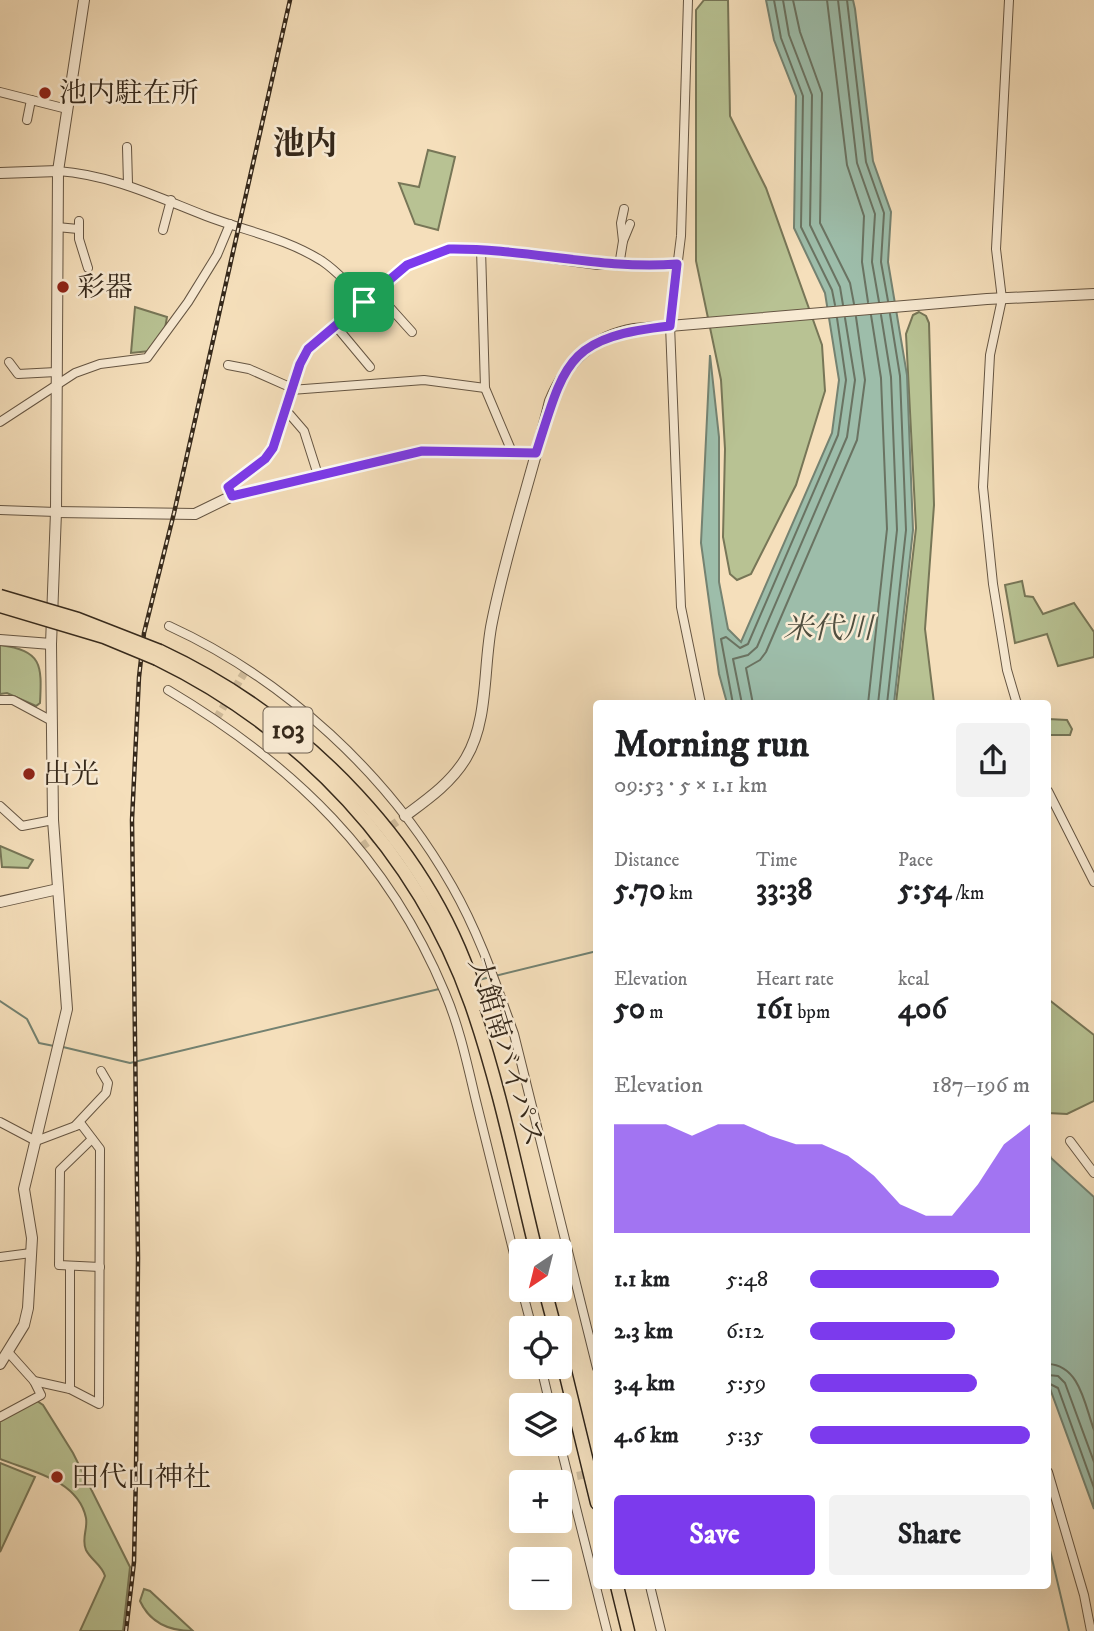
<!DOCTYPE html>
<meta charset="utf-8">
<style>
body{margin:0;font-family:"IM FELL DW Pica","Noto Serif JP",serif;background:#f2f2f2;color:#202124;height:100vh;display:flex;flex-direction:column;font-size:26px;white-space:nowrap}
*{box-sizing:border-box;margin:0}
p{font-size:23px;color:#757577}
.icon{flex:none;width:38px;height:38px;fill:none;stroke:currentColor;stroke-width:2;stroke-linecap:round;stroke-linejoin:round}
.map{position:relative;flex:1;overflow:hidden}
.sheet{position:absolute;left:593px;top:700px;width:458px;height:889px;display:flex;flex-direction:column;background:#fff;border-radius:7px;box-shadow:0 7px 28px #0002}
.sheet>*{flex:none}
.needle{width:46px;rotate:215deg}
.tools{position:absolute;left:509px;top:1239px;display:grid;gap:14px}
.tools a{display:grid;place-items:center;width:63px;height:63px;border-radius:7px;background:#fff;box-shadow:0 7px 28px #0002;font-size:35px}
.pin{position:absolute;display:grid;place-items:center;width:60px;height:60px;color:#fff;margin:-30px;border-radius:14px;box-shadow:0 4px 10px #0006}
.round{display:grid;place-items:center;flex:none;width:74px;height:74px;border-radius:7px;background:#f2f2f2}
.overview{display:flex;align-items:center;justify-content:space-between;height:119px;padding:0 21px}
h1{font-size:38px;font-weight:800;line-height:52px}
.metrics{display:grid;grid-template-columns:repeat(3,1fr);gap:10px;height:119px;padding:7px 21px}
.metrics div{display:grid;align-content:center}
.metrics b{font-size:30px;font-weight:800}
.metrics small{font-size:19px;font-weight:400}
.metrics p{font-size:19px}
.chart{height:196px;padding:14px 21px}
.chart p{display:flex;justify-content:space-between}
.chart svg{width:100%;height:126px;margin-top:7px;fill:#7c3aed;opacity:.7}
.primary-button{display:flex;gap:14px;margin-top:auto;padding:14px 21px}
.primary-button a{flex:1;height:80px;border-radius:7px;background:#7c3aed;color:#fff;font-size:28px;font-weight:800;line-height:80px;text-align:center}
.primary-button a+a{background:#f2f2f2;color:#202124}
ul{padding:0 21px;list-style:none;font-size:23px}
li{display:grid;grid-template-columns:112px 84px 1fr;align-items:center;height:52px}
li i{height:18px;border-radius:9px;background:#7c3aed}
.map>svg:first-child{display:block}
</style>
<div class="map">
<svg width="1094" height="1631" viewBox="0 0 1094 1631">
<rect width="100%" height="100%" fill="#f5dfbb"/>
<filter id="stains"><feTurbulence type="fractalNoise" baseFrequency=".00286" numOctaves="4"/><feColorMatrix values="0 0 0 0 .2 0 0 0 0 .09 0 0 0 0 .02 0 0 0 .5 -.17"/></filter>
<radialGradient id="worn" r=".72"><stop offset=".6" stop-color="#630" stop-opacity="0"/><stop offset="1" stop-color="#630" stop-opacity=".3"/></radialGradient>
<g fill="#b8c293" stroke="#777657" stroke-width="2">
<polygon points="704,0 728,0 730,116 766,188 822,345 825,391 796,485 751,574 737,580 730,574 723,537 725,449 721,380 696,261 696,10"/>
<polygon points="428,150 455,157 438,230 415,224 399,183 419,187"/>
<polygon points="135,307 167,317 164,334 150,351 131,353"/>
<polygon points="919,312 926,316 929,323 934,505 925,629 934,703 896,703 916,528 906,334 913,315"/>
<polygon points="1022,581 1025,596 1033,597 1043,614 1074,603 1094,632 1094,657 1058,666 1047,634 1015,643 1005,585"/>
<path d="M 0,645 C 42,651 42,664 40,703 L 36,706 L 7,693 L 0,694 Z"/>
<polygon points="1048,719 1067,720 1072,729 1070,735 1048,735"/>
<polygon points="0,846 33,860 28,868 2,867"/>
<polygon points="1048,999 1094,1035 1094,1101 1067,1114 1048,1113"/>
<path d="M 34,1399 L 43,1405 L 73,1453 L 130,1567 L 123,1631 L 80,1631 L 105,1576 C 102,1565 91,1560 86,1550 C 81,1539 88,1529 86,1518 C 78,1479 29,1471 0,1459 L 0,1419 Z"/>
<polygon points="0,1463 35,1477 0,1552"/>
<path d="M 144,1589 L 150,1591 L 193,1631 C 170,1631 150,1623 140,1601 Z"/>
</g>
<g fill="#9dbdaa" stroke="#748271" stroke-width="2">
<polygon points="766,0 853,0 855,9 873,161 891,212 888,262 907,375 913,530 894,703 727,703 719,674 701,543 710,355 719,437 719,582 728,629 741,642 832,433 839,380 825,293 794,228 796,96 774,40"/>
<polygon points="1048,1150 1051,1158 1094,1197 1094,1509 1048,1383"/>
</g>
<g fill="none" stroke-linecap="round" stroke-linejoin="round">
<g stroke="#6a7362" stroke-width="2">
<polyline points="774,0 781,38 803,96 801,227 832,290 835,305"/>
<polyline points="783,0 789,35 812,95 810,225 840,287 843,305"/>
<polyline points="793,0 800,32 822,93 820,223 850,283 854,304"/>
<polyline points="827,0 847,165 864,216 862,262 868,302"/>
<polyline points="838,0 857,163 875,214 872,262 879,302"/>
<polyline points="847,0 866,162 884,213 881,262 888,301"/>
<polyline points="733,704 721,639 726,637 740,648 748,644 838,435 846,380 837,318"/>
<polyline points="742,704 733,659 748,655 757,647 847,437 855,380 845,318"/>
<polyline points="753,704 746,668 760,660 766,652 857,440 865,380 856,317"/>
<polyline points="868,704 887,529 881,378 871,315"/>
<polyline points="878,704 897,530 891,377 881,315"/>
<polyline points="887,704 906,530 900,376 890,314"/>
<path d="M 1048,1364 C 1080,1365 1085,1406 1094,1430"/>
<polyline points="1048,1375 1058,1376 1065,1383 1094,1462"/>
<polyline points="1048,1383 1058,1388 1094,1488"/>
</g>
<g stroke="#748271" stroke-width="2">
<polyline points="495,976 597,951"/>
<polyline points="475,981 490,977"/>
<polyline points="0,1001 27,1019 39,1043 54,1046"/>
<polyline points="63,1047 130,1063 439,989"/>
<polyline points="1048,1542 1069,1631"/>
</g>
<g stroke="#cfbb9b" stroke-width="8" stroke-dasharray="8 4" stroke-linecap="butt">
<polyline points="216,719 246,670"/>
<polyline points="361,847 405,816"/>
<polyline points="577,1476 597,1472"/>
</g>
<defs>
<g id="minor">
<polyline points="688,0 681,236 670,325 681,607 701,704"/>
<polyline points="1009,0 996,249 1002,299 990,355 983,487 993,584 1007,670 1017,704"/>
<polyline points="0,92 67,109"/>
<polyline points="27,120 31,100"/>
<polyline points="127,147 128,184"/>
<path d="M 58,171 C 112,175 157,197 206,216 C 245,231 286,238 322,261 C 338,272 351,287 364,302"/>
<polyline points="79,221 79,239 88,268"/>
<polyline points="57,227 78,229"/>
<polyline points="163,230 171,200"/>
<polyline points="623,241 621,223 624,209"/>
<polyline points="481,249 485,388 512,452"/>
<polyline points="619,266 623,241 630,224"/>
<polyline points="376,292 412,332"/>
<polyline points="335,325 370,367"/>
<polyline points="9,362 18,374 56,372"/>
<polyline points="228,365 249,369 292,388"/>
<polyline points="291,390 424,380 485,388"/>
<polyline points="285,409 304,431 318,475"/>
<polyline points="0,422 75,373 100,364 147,358 188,302 217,255 230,224"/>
<polyline points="232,496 228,487 265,459 273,448 300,364 308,349 407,265 449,249 481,249 598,265 677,264"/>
<polyline points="0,510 56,512"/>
<path d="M 169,626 C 285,679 389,775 452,886 C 479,933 496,984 514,1034 L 597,1368"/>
<path d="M 168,690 C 294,765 388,856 445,993 C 460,1028 468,1068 477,1105 C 492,1166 507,1226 522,1286"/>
<polyline points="0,700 13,700 52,721"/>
<polyline points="1048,791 1094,882"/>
<polyline points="0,806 22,826 53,820"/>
<polyline points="0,1122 36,1141 81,1124 100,1149 99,1404 70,1389 34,1381"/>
<polyline points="75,1126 106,1093 108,1083 101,1071"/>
<polyline points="92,1139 60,1170 59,1265 100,1267"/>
<polyline points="1070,1141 1094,1173"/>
<polyline points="0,1257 31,1253"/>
<polyline points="70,1266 70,1389"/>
<polyline points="522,1290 532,1328"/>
<polyline points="541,1367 550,1405"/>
<polyline points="0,1417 41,1395 34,1381 8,1352"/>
<polyline points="560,1444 607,1631"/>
<polyline points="1048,1472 1084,1595 1091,1631"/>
<polyline points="650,1586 661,1631"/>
</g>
<g id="tertiary">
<polyline points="0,173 58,171"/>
<polyline points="56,512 195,514 232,496 422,451 536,453"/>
<polyline points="0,640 51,644"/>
<path d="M 405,816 C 428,799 451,783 466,758 C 489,720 483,665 492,622 C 507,547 532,475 550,401 C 566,363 593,336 634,329 L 987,299 L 1094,294"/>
<polyline points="0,902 58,889"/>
<polyline points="0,1364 24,1325 28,1308 32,1238 24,1189 67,1009 53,820 51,644 56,512 58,171 84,0"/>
</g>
<g id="trunk">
<path d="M 160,651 C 305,719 434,848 479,1004"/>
<path d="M 157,659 C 301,729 417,852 471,1004 C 499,1084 516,1169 536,1251"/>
<polyline points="545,1290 555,1328"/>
<polyline points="560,1351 597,1503"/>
<polyline points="617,1586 628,1631"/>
</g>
</defs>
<use href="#minor" stroke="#665643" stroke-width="10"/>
<use href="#tertiary" stroke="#665643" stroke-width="12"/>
<use href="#trunk" stroke="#36291b" stroke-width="15"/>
<use href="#minor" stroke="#f8ead3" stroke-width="8"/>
<use href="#tertiary" stroke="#f8ead3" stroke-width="10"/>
<use href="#trunk" stroke="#f5dfbb" stroke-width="12"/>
<defs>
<polyline id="rail" points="126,1631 134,1562 136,1473 138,1258 132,820 139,677 144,633 174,513 290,0"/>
</defs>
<use href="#rail" stroke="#36291b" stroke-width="4.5"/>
<use href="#rail" stroke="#f8ead3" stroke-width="2" stroke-dasharray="5" stroke-linecap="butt"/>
<defs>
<g id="trunk-bridge">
<polyline points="0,596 78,619 160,651"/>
<polyline points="0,606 104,637 157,659"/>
</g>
</defs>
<use href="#trunk-bridge" stroke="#36291b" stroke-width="15" stroke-linecap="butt"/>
<use href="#trunk-bridge" stroke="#f5dfbb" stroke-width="12"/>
</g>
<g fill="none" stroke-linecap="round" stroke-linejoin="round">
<defs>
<path id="route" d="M 449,249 C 526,248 600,270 677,264 L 670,326 C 566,337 565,362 536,453 L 422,451 L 232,496 L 228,487 L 265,459 L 273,448 L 300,364 L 308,349 L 407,265 Z"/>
</defs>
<use href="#route" stroke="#fff" stroke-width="14"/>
<use href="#route" stroke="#7c3aed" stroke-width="9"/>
</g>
<g fill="#8f2418" stroke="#f8ead3" stroke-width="2.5">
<circle cx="45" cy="93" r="7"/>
<circle cx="63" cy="287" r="7"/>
<circle cx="29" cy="774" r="7"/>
<circle cx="57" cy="1477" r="7"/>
</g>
<g text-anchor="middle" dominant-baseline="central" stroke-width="5" stroke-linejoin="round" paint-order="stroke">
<rect fill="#f8ead3" stroke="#706352" stroke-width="2" x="263.5" y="707.5" width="49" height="45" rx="5"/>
<g font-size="26" font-weight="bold" fill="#36291b">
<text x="288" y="730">103</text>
</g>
<g font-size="28" fill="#36291b" stroke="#f8ead3" text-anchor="start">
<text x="59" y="93">池内駐在所</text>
<text x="77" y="287">彩器</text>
<text x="43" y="774">出光</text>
<text x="71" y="1477">田代山神社</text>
</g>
<g font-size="28" fill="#36291b" stroke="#f8ead3">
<text transform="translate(506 1052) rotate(73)">大館南バイパス</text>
</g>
<g font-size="30" font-style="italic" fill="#504e3f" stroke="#f8ead3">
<text x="828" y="629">米代川</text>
</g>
<g font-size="32" font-weight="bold" fill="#36291b" stroke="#f8ead3">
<text x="305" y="145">池内</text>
</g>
</g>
<rect width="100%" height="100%" filter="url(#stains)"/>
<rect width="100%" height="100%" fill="url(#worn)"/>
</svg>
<div class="tools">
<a><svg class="needle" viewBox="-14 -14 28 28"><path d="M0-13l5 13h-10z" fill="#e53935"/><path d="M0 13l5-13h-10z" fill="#757577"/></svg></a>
<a><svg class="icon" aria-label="locate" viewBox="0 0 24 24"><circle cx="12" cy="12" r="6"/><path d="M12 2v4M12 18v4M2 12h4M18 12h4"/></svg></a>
<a><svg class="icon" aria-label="layers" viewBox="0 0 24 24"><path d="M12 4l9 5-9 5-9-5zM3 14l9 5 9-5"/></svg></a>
<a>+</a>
<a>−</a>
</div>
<div class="pin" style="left:364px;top:302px;background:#1e9e55"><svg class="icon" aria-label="arrive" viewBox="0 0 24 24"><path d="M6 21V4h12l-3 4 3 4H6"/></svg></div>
<section class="sheet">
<div class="overview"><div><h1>Morning run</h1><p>09:53 · 5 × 1.1 km</p></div><a class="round"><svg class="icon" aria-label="share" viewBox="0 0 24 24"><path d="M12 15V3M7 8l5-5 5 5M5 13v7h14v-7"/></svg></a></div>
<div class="metrics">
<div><p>Distance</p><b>5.70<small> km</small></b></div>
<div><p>Time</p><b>33:38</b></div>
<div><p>Pace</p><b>5:54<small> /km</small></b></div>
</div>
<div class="metrics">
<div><p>Elevation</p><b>50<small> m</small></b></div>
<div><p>Heart rate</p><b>161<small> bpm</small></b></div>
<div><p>kcal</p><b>406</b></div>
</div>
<div class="chart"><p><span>Elevation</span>187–196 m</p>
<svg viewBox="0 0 160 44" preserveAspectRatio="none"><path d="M0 44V6L10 6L20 6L30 10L40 6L50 6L60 10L70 13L80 13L90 17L100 24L110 34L120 38L130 38L140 27L150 13L160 6V44z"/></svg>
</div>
<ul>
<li><b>1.1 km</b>5:48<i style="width:86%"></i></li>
<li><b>2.3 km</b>6:12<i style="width:66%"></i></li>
<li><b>3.4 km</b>5:59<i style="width:76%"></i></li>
<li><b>4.6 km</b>5:35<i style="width:100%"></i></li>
</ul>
<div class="primary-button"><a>Save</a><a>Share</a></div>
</section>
</div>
